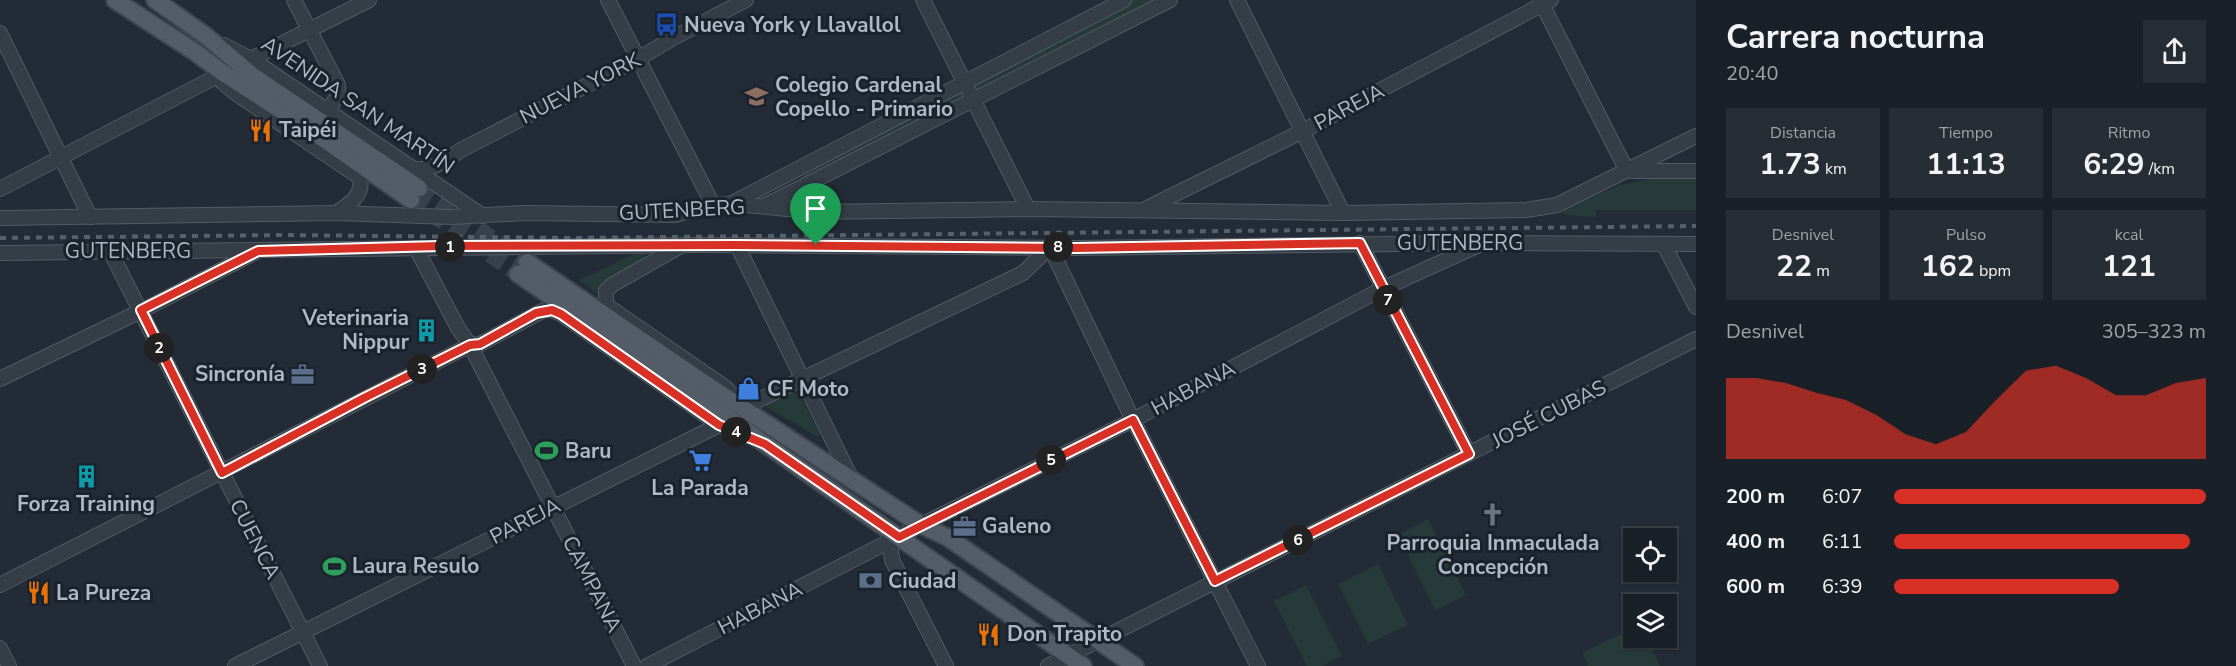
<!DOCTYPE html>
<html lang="es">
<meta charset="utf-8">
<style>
body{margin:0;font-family:"Nunito Sans",sans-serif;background:#272d34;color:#f1f3f6;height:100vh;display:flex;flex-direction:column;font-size:22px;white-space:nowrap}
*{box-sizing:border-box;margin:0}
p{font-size:20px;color:#9fa3a8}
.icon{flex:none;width:33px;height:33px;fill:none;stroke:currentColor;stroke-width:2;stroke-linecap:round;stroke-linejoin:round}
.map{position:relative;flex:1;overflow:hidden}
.panel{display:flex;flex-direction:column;background:#1a2028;width:540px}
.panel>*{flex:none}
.buttons{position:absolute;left:1623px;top:528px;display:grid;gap:12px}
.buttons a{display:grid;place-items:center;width:54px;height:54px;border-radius:0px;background:#1a2028;box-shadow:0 2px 4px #0004,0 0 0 2px #383e45;font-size:30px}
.pin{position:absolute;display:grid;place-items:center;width:51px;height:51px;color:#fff;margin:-62px -26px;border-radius:50% 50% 50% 0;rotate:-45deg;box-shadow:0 0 6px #0007}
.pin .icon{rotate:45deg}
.km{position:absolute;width:30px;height:30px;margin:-15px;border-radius:50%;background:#222;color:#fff;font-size:16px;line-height:30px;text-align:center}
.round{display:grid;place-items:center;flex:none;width:63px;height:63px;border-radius:0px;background:#272d34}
.headline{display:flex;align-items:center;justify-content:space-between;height:102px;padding:0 30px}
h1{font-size:33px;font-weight:700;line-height:45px}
.figures{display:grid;grid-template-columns:repeat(3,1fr);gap:9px;height:102px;padding:6px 30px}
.figures div{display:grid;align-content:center;border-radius:0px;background:#272d34;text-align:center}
.figures b{font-size:30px;font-weight:700}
.figures small{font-size:16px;font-weight:400}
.figures p{font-size:16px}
.chart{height:168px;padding:12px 30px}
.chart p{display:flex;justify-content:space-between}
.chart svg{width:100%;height:108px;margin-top:6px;fill:#d93025;opacity:.7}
ul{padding:0 30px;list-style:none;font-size:20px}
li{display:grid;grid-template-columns:96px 72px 1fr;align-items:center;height:45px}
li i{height:15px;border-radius:8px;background:#d93025}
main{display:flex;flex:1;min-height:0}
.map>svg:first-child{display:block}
</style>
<main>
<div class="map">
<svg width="1696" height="666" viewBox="0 0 1696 666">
<rect width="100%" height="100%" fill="#222b36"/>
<g fill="#263a3a">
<polygon points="1124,0 1170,0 807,183 799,167"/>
<polygon points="1651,179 1696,179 1696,210 1596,210 1596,217 1564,215 1564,209 1620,185"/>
<polygon points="634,254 646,254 644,261 603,283 597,293 579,280"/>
<polygon points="792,392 800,396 820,434 818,437 761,404 783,394"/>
<polygon points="1428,519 1466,595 1435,610 1398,535"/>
<polygon points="1378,564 1408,625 1368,644 1338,584"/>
<polygon points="1306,585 1342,656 1322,666 1307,666 1274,601"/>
<polygon points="1633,628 1634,638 1646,638 1660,666 1588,666 1582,653"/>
</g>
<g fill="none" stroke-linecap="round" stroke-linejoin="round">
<g stroke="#37404b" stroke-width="16" stroke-dasharray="16 8" stroke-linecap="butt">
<polyline points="419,188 527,262"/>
<polyline points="411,200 518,274"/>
</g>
<defs>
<g id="minor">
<polyline points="294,0 338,85 338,95 327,112"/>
<polyline points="608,0 713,205"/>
<polyline points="923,0 1028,209"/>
<polyline points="1237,0 1343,213"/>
<polyline points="1540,0 1627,171"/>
<polyline points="0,33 90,217"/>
<polyline points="224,45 251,59 483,216"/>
<polyline points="251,59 369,0"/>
<path d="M 413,169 C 434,170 444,161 461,150 L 638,59 L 673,38 L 746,0"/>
<polyline points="1632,171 1696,171"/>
<path d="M 0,189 L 223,73 L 222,82 L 238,95 L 359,177 C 366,194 348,205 336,213"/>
<polyline points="732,203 1124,0"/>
<polyline points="764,206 1170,0"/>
<polyline points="1147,208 1301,132 1551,0"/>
<polyline points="0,218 336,213 451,217 524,213 675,215 713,205 737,204 816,212 1028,209 1343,213 1526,210 1557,205 1696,136"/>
<polyline points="1360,243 1469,454"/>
<polyline points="737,245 851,478"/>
<polyline points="1664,245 1696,307"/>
<polyline points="679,247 612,285 606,291 606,305 725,387 744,407 1023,273 1050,247"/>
<polyline points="1050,247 1133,420 1258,666"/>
<polyline points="416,248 458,328 470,345 634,666"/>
<polyline points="110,251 320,666"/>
<polyline points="0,253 697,245 1075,248 1483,243 1696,244"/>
<polyline points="0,379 141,311 256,252"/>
<polyline points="890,542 892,560 946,666"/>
<path d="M 0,585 C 157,506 313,424 470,345 L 480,344 L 544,310 L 552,310 L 561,314 L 719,425 L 746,436"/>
<polyline points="0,648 9,666"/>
<polyline points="235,666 719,425"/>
<polyline points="647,666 921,525 1133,420 1382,289 1479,245"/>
<polyline points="1048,666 1696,339"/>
</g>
<g id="major">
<polyline points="115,0 195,52 223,73 299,122 411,200"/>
<polyline points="155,0 206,36 253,76 419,188"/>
<polyline points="527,262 709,386 921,525 947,537 1135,666"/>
<polyline points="518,274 701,399 1083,666"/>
</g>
</defs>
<use href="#minor" stroke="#525b65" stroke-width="16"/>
<use href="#major" stroke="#3e4651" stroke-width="20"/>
<use href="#minor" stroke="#353d47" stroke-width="14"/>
<use href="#major" stroke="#535c67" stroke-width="16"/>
<polyline stroke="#57616e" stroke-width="4" stroke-dasharray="6 6" stroke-linecap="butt" points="0,238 283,235 574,238 1696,226"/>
</g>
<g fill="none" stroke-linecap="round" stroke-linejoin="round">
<defs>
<polygon id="route" points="1360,243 1469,454 1215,581 1133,420 899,537 765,444 719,425 561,314 552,310 536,313 480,344 470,345 364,398 222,473 141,310 258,251 440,246 737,245 1075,248"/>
</defs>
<use href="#route" stroke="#fff" stroke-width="12"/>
<use href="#route" stroke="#d93025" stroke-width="8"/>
</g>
<defs>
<symbol id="bus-bare" viewBox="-9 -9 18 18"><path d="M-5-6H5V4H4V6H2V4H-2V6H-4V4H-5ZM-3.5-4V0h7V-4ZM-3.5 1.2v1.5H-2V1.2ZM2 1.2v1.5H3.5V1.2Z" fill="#1a4fb4" stroke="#1a222c" stroke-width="2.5" paint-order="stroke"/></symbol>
<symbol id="school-bare" viewBox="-9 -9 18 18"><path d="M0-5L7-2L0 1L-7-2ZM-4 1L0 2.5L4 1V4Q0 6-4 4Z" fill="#8d6e63" stroke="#1a222c" stroke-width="2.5" paint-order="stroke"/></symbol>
<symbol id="restaurant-bare" viewBox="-9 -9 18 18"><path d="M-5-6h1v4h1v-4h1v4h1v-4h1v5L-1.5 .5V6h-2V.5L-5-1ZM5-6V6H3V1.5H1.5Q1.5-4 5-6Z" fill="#e8710a" stroke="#1a222c" stroke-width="2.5" paint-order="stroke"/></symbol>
<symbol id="building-bare" viewBox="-9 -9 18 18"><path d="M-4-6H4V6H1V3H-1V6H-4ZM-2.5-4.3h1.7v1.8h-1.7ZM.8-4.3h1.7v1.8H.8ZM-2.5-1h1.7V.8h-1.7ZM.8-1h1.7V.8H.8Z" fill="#0f9aa8" stroke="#1a222c" stroke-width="2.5" paint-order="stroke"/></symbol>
<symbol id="office-bare" viewBox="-9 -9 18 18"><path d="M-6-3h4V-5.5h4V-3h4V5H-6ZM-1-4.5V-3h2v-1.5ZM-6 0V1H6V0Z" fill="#5c6f8a" stroke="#1a222c" stroke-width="2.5" paint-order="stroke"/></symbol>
<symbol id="shop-bare" viewBox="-9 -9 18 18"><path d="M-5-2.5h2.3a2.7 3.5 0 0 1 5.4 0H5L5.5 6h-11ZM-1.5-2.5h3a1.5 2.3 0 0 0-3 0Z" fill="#3f7fe0" stroke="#1a222c" stroke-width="2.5" paint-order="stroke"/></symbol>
<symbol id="stadium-bare" viewBox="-9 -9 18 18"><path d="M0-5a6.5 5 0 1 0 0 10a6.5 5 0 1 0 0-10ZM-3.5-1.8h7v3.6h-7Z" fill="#2e9e5b" stroke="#1a222c" stroke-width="2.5" paint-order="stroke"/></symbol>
<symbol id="supermarket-bare" viewBox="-9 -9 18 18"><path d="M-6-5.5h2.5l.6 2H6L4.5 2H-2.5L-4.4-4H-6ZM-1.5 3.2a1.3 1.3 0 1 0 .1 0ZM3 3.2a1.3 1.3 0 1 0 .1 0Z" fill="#3f7fe0" stroke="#1a222c" stroke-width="2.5" paint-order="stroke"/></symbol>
<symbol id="church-bare" viewBox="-9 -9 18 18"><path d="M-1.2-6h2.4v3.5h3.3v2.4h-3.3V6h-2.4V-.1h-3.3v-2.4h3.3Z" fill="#6b7280" stroke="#1a222c" stroke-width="2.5" paint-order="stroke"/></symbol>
<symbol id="bank-bare" viewBox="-9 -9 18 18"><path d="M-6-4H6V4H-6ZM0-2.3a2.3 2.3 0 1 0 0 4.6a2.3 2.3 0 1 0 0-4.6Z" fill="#5c6f8a" stroke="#1a222c" stroke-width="2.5" paint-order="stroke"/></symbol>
</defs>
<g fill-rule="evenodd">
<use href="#bus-bare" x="650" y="8" width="33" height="33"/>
<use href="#school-bare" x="740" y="80" width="33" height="33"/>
<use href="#restaurant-bare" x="244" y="114" width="33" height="33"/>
<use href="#building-bare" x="410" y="314" width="33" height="33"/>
<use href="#office-bare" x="286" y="358" width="33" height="33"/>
<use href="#shop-bare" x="732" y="372" width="33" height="33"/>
<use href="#stadium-bare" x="530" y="434" width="33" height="33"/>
<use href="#supermarket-bare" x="684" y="444" width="33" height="33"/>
<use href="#building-bare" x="70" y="460" width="33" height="33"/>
<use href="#church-bare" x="1476" y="498" width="33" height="33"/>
<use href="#office-bare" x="948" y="510" width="33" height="33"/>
<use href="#stadium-bare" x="318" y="550" width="33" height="33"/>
<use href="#bank-bare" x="854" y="564" width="33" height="33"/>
<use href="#restaurant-bare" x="22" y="576" width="33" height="33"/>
<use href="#restaurant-bare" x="972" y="618" width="33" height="33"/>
</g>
<g text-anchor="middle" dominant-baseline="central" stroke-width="6" stroke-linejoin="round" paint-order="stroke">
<g font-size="21" font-weight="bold" fill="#afb8c4" stroke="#1a222c" text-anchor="start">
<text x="684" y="25">Nueva York y Llavallol</text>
<text x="775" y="85">Colegio Cardenal<tspan x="775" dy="24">Copello - Primario</tspan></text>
<text x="279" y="130">Taipéi</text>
<text x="409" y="318" text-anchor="end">Veterinaria<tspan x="409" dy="24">Nippur</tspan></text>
<text x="285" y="374" text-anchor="end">Sincronía</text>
<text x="767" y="389">CF Moto</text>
<text x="565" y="451">Baru</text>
<text x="700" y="488" text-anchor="middle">La Parada</text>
<text x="86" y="504" text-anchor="middle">Forza Training</text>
<text x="982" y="526">Galeno</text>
<text x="1493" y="543" text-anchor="middle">Parroquia Inmaculada<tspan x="1493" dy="24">Concepción</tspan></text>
<text x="352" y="566">Laura Resulo</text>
<text x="888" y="581">Ciudad</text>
<text x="56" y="593">La Pureza</text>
<text x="1007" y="634">Don Trapito</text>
</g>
<g font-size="21" fill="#afb8c4" stroke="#1a222c">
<text transform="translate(580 88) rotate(-27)">NUEVA YORK</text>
<text transform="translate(358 105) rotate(34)">AVENIDA SAN MARTÍN</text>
<text transform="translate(1349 107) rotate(-28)">PAREJA</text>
<text transform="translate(682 210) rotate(-3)">GUTENBERG</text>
<text x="1460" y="243">GUTENBERG</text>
<text x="128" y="251">GUTENBERG</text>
<text transform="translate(1193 388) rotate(-28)">HABANA</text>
<text transform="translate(1549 414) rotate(-27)">JOSÉ CUBAS</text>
<text transform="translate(525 521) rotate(-27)">PAREJA</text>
<text transform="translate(255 539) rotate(63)">CUENCA</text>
<text transform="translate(592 584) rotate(63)">CAMPANA</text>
<text transform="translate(760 608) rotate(-27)">HABANA</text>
</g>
</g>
</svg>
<div class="buttons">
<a><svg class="icon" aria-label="locate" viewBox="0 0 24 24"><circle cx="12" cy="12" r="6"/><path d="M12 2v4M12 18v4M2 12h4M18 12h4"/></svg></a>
<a><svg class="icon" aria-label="layers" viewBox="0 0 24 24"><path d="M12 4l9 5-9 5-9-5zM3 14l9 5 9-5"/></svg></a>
</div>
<div class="pin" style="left:816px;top:245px;background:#1e9e55"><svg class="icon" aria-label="arrive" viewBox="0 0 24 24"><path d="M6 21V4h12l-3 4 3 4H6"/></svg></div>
<b class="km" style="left:450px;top:247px">1</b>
<b class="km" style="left:159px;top:348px">2</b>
<b class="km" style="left:422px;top:369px">3</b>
<b class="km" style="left:736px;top:432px">4</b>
<b class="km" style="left:1051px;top:460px">5</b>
<b class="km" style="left:1298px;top:540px">6</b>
<b class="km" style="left:1388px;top:300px">7</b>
<b class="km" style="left:1058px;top:247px">8</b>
</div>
<section class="panel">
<div class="headline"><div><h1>Carrera nocturna</h1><p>20:40</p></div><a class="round"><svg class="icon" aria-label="share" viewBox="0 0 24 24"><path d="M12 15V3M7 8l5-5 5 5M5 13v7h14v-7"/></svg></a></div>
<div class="figures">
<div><p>Distancia</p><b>1.73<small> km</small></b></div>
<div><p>Tiempo</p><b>11:13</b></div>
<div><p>Ritmo</p><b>6:29<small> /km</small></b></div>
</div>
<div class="figures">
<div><p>Desnivel</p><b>22<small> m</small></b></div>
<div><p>Pulso</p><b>162<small> bpm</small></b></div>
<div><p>kcal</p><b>121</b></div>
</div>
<div class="chart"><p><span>Desnivel</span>305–323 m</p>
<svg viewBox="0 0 160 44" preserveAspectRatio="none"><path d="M0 44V11L10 11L20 13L30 17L40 20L50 26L60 34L70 38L80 33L90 20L100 8L110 6L120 11L130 18L140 18L150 13L160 11V44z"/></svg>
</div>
<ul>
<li><b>200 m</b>6:07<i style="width:100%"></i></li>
<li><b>400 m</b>6:11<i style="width:95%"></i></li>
<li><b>600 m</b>6:39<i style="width:72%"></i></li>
</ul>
</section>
</main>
